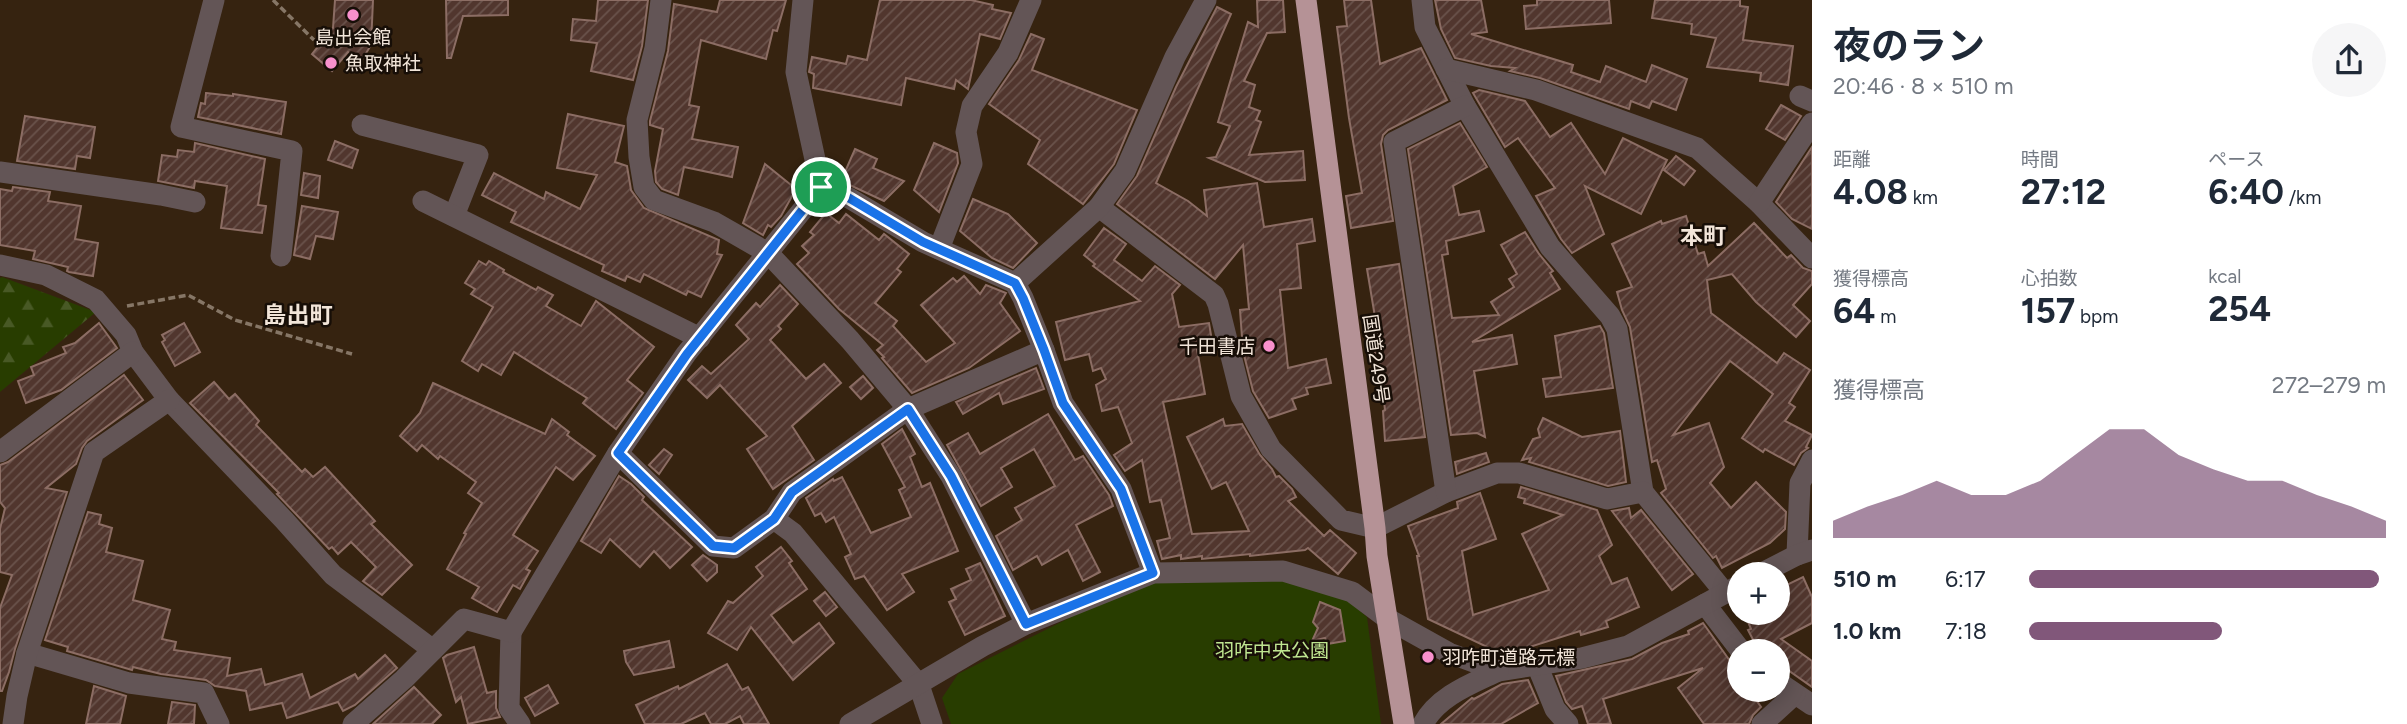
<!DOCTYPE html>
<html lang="ja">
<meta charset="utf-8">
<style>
body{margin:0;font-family:Figtree,"Noto Sans JP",sans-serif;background:#f6f6f7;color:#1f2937;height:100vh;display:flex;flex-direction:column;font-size:26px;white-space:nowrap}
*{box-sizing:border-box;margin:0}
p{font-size:23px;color:#747a83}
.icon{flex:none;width:38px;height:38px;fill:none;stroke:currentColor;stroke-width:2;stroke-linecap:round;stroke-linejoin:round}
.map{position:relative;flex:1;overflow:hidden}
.details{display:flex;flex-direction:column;background:#fff;width:595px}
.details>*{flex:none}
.controls{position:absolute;left:1727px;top:562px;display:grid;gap:14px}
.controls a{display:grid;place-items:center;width:63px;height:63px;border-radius:50%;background:#fff;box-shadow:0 4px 18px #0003;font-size:35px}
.pin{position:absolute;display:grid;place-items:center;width:60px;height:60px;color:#fff;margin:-30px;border:4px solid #fff;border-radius:50%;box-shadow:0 2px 7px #0007}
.round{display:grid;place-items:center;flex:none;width:74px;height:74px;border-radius:37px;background:#f6f6f7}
.headline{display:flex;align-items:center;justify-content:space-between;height:119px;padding:0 21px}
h1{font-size:38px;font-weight:700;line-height:52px}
.figures{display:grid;grid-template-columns:repeat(3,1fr);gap:10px;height:119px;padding:7px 21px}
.figures div{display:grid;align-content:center}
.figures b{font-size:35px;font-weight:700}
.figures small{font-size:19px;font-weight:400}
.figures p{font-size:19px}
.chart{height:196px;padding:14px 21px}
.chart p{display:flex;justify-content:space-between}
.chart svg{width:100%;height:126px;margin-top:7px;fill:#81577a;opacity:.7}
ul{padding:0 21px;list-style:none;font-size:23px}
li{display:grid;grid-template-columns:112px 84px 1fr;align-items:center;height:52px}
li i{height:18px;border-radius:9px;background:#81577a}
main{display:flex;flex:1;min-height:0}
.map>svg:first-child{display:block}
</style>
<main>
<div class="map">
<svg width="1812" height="724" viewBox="0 0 1812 724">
<defs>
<pattern id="forest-firs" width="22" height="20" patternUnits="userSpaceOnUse" patternTransform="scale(1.75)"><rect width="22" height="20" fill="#283d00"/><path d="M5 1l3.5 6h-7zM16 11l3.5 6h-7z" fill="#485925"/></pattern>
<pattern id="building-hatch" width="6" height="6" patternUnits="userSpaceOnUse" patternTransform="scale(1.75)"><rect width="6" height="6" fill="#51362e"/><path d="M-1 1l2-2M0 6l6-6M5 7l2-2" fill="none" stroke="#6a534c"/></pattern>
</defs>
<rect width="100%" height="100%" fill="#362310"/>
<polygon fill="url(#forest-firs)" points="2,277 96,312 0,392 0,278"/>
<polygon fill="#283d00" points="1280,575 1339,593 1367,617 1381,724 951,724 942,698 958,674 1141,582"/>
<g fill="url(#building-hatch)" stroke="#8c6d64" stroke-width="2">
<polygon points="335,0 373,0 371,45 362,60 348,52 332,71 312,54 333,28"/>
<polygon points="446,0 508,0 508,15 463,16 451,58 447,58"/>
<polygon points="598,0 648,0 642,46 633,80 591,71 597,43 571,40 573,19 596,21"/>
<polygon points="720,0 786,0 777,31 773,30 766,59 701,40 689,105 699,107 692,139 738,147 732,177 684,167 678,195 662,189 656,182 655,171 663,129 650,125 650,121 668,51 674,4 717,12"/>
<polygon points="880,0 971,0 993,5 992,9 1011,13 1000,39 980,34 968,89 956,80 954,89 906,78 901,105 813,88 814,74 809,72 812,57 846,64 848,56 867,60"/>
<polygon points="1257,0 1283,0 1285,32 1267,33 1244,81 1255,85 1249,107 1260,111 1256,120 1261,122 1249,155 1303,151 1305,180 1265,182 1209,158 1216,157 1230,126 1218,122 1248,22 1258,27"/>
<polygon points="1344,0 1371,0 1380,64 1421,48 1447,100 1388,130 1383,135 1381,144 1393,221 1351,228 1346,196 1362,193 1349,118 1337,27 1347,26"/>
<polygon points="1435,0 1481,0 1487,32 1471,34 1573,65 1571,72 1600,82 1606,66 1646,82 1652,65 1687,79 1676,110 1652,101 1649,108 1631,101 1629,109 1540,78 1510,71 1515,68 1491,66 1455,58 1441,29"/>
<polygon points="1537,0 1609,0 1611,23 1526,29 1524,6 1537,5"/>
<polygon points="1655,0 1740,0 1740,6 1748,7 1743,40 1793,46 1788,85 1760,81 1761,73 1707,67 1716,38 1691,34 1692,24 1652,18"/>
<polygon points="1217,7 1231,14 1156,183 1188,201 1207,216 1204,190 1257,183 1264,227 1312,219 1315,241 1297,244 1301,288 1280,290 1288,368 1326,359 1331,383 1306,388 1308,394 1292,399 1296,409 1269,418 1253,391 1243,351 1240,310 1249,309 1243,245 1215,279 1117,204 1137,176 1176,87"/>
<polygon points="1031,34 1044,39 1032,70 1137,110 1114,164 1083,204 1028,164 1040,140 989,104 1019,60"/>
<polygon points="1479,90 1525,101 1550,137 1571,123 1605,174 1623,138 1667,160 1641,214 1585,186 1604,234 1572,253 1561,239 1536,196 1555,188 1518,138 1505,147 1473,93"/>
<polygon points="206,93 233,96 233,94 286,102 281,134 198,117 201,103 205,104"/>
<polygon points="1781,105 1801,116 1785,140 1766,129"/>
<polygon points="568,114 624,126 615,162 627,166 631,190 644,208 719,240 717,254 722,255 701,297 688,291 686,295 644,274 640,282 627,276 625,281 602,271 604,265 511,222 516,212 482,195 494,173 544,199 546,192 580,209 597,175 557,168"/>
<polygon points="25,116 95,127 90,158 77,156 75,169 17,161"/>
<polygon points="1460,123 1487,167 1453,186 1459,215 1479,211 1484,231 1446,241 1448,254 1442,255 1452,318 1499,315 1491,302 1514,287 1509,279 1517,274 1501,245 1525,232 1539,254 1553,271 1550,273 1560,289 1472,342 1512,335 1517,364 1474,371 1485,437 1477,433 1451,435 1408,149"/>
<polygon points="335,141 358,150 352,168 328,160"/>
<polygon points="195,143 265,159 258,205 266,206 262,233 221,228 227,186 195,181 194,188 158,181 162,155 177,157 178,150 194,152"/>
<polygon points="934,143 957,153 958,163 939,212 914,190"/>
<polygon points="1812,147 1812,229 1792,219 1776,202"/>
<polygon points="855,149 877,159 873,168 904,181 884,201 841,181"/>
<polygon points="1676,156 1695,171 1684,185 1664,170"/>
<polygon points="765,164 796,189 781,216 771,227 768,225 763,235 743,223"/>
<polygon points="304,173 320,176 318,198 301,195"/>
<polygon points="13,187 50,192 48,201 81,206 75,239 98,243 93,276 69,272 67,271 68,267 33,259 35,251 0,245 0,189 12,191"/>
<polygon points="973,199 1008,214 1037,243 1013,268 992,258 960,231"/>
<polygon points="302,206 338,212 333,239 316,236 310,259 294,255"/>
<polygon points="826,213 839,223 846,214 879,240 884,234 909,254 897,269 901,272 875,303 897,321 893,326 926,362 955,343 921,305 953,278 957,282 964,276 980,294 986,285 1006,293 1000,303 1020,331 969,368 912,393 882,358 884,357 877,350 883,345 839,309 797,264 809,253 802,246 814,235 810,232"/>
<polygon points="1686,216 1698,254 1704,252 1708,266 1754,223 1787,258 1791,255 1803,268 1812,271 1812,284 1793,305 1810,321 1796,337 1756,302 1732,274 1707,280 1711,313 1777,363 1784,353 1810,370 1789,403 1795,407 1785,421 1812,435 1806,447 1808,448 1801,453 1794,465 1765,449 1763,452 1742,438 1773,394 1730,361 1673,435 1709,423 1724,467 1710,483 1731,508 1756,482 1786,512 1785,529 1770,543 1722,568 1716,556 1713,558 1661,493 1666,489 1657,460 1652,462 1630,327 1622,310 1617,292 1632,287 1612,244 1661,221 1662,224"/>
<polygon points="1104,228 1126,244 1114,260 1142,281 1155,266 1180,285 1172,294 1179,327 1209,323 1212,341 1196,344 1205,394 1163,402 1192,534 1249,531 1226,482 1212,489 1187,437 1223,419 1225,426 1242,424 1260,455 1272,469 1276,477 1279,476 1292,489 1296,497 1288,501 1324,536 1330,530 1356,553 1338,574 1308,548 1305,550 1250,556 1250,554 1202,559 1202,556 1181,559 1181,555 1162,559 1157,541 1170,538 1161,500 1150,502 1142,460 1125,471 1114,455 1132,443 1118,407 1102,411 1096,385 1106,379 1101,368 1093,371 1089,354 1065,360 1056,322 1140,301 1093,266 1095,264 1084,255"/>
<polygon points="479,261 486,265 489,261 504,270 503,272 536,290 538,287 553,295 546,306 581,326 596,301 654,347 627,380 643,393 616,429 583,403 587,398 514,352 501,375 482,364 478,371 462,361 493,307 471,294 475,289 465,283"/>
<polygon points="1399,264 1425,437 1385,441 1383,411 1385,410 1379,360 1376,361 1370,318 1375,317 1367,269"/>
<polygon points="780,285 798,304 778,326 781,329 770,340 806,379 824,364 841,383 792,426 814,460 773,489 747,449 767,436 720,385 707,398 688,380 702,366 711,374 749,339 736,325 756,303 760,307"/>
<polygon points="99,323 117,348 61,390 26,403 18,381 34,375 31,367 66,353 63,347 75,343"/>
<polygon points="184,323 200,352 175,366 162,342 165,340 162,335"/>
<polygon points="1600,326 1604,333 1613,388 1546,397 1543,379 1561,377 1555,336"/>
<polygon points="1036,368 1044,389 1003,404 999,393 963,414 956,402"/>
<polygon points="124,375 143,400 87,441 82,448 76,464 46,488 67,492 15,649 9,672 2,691 0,691 0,608 12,575 0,572 0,529 5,508 0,502 0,465 8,462"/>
<polygon points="863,376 873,388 861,399 850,387"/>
<polygon points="214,382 229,399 235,394 259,421 256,425 302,472 305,469 313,477 325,467 375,521 371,524 412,565 382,595 363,581 376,567 351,542 338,554 332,547 329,549 277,494 279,493 190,403"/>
<polygon points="433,383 545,434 552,419 569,432 567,435 595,456 573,480 556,467 513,535 538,551 526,569 530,571 520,589 513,585 497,612 472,598 479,587 447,569 466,534 464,533 482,503 468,493 476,482 440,456 438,459 422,445 417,451 400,436 420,413"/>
<polygon points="1048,414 1075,460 1083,456 1109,495 1113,506 1076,525 1100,572 1083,581 1068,550 1042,565 1037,556 1013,570 996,536 1022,520 1015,508 1055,486 1034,449 1001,468 1012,487 981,506 947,445 968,433 980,454"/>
<polygon points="1543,418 1582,437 1620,431 1626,482 1608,486 1529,462 1531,458 1522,460 1533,439 1540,437 1538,429"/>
<polygon points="902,429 915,454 910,457 922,487 930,483 958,551 902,574 914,592 887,610 864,576 855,579 845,557 851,554 834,517 826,522 821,513 815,516 806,498 833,479 834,481 842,477 871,533 911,517 899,490 905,487 882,444"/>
<polygon points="664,449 672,455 659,474 649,465"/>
<polygon points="1486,453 1489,462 1457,474 1455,462"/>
<polygon points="619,476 631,484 644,497 642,500 692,547 670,568 654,551 640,567 610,539 601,553 581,541"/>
<polygon points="1521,487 1597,510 1612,545 1599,556 1612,584 1627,578 1639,607 1606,621 1608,627 1581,635 1580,631 1504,655 1428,619 1417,556 1419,556 1408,526 1458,508 1457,502 1480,493 1496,539 1462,551 1473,615 1549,590 1522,534 1563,515 1524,503 1525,499 1518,497"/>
<polygon points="1629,508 1631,518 1641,510 1693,574 1672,590 1612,511"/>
<polygon points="88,512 101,515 99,524 112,528 106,552 143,561 133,600 170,610 162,639 176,642 174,650 230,658 227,676 261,669 265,685 302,674 310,698 355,674 358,679 385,655 397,668 355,705 343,711 338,702 287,718 282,703 250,710 246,691 215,686 206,680 161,674 133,667 132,670 67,651 68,647 45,640"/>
<polygon points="781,547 792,561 789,563 807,589 771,615 793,643 819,623 834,643 793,680 751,627 737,650 708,633 728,601 733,603 763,576 756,567"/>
<polygon points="703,555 717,565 717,572 707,581 692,565"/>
<polygon points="980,563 1005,616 965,635 949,602 956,599 951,589 971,580 966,569"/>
<polygon points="1803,577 1812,597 1812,623 1781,639 1812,661 1812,687 1778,663 1778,651 1759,651 1748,630 1751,629 1744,612 1778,612 1778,589"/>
<polygon points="825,592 837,607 826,616 814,601"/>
<polygon points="1320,602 1340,610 1345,641 1327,644 1325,638 1312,641 1318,628 1313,622"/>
<polygon points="1703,623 1740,675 1740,690 1749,690 1761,707 1753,715 1749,724 1704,724 1678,688 1703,668 1603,699 1611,724 1588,724 1582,706 1572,709 1566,702 1556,676 1632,659 1662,643 1689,634 1688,631"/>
<polygon points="669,641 674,667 634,675 626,662 624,651"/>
<polygon points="474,647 487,693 496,691 496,708 500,717 468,724 461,697 456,702 443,658 447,655"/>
<polygon points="727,664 742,690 748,687 769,724 744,724 740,716 725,724 711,724 705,713 681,724 645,724 636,705 678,686 679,689"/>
<polygon points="1528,680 1538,703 1501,724 1441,724 1472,698 1474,699 1502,684"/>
<polygon points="548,685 558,703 535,716 525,698"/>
<polygon points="94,686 126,696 120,724 86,724"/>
<polygon points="414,687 441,715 432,724 373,724"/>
<polygon points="172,702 195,705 194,724 168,724"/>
</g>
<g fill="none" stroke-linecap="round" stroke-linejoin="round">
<g stroke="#867666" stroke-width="3.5" stroke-dasharray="7 3.5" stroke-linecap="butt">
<polyline points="273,0 314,40"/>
<polyline points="127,306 188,295 235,320 352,354"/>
</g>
<g stroke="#635556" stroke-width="21">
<polyline points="214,0 181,127 292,151 281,256"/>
<polyline points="661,0 655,48 637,120 639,157 644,187 654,200 714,222 768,253 850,340 908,409 951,476 1026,624"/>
<polyline points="803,0 796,72 821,187"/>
<polyline points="1422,0 1425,27 1465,106 1550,247 1610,316 1617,329 1643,492 1725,593"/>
<polyline points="1446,69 1536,90 1697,148 1759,203 1812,258"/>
<polyline points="1800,96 1812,101"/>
<polyline points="362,125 478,155 454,216"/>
<polyline points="0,172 161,195 195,202"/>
<polyline points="821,187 849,198 923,242 1015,283 1023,298 1044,350 1063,403 1121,489 1153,573"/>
<polyline points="423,201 700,338"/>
<polyline points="1759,203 1812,123"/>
<polyline points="1099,207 1214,295 1218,304 1241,396 1271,449 1341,520 1375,528 1446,492 1497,473 1519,473 1607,499 1643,492"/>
<polyline points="939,249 972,164 966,132 972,106 1008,53 1031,0"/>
<polyline points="0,265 46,275 96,300 126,335 133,352 169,400 284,520 333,575 433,650"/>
<polyline points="1015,283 1099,207 1125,171 1175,57 1206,0"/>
<polyline points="0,452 133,352"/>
<polyline points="618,453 713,546 734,548 774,519 792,492 908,409 1044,350"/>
<polyline points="1446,492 1394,142 1465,106"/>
<polyline points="774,519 793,533 919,685 932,724"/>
<polyline points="1797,555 1800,483 1812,460"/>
<polyline points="1760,574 1797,555 1812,550"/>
<polyline points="1705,604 1741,651"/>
<polyline points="511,632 509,708 520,724"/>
<polyline points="27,653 129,683 204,693 219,724"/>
<polyline points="1537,665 1555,709 1568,724"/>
<polyline points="1778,682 1812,705"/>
<polyline points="13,724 17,696 27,653 94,452 169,400"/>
<polyline points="353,724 404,679 464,619 511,632 618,453 686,354 821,187"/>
<polyline points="850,724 983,646 1026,624 1153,573 1283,571 1352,592 1388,619 1449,653 1498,671 1582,658 1628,646 1740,585"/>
<path d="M 1423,724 C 1438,696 1471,684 1498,671"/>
<polyline points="1762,724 1795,694"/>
</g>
<polyline stroke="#b59296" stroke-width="21" points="1306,0 1375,528 1377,556 1404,724"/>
</g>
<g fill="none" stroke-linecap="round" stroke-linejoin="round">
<defs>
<polygon id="route" points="821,187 849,198 923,242 1015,283 1023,298 1044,350 1063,403 1121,489 1153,573 1026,624 951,476 908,409 792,492 774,519 734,548 713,546 618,453 687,354"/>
</defs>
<use href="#route" stroke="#fff" stroke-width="14"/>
<use href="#route" stroke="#1a73e8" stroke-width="9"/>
</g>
<g fill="#f890cc" stroke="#170e07" stroke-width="2.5">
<circle cx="353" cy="15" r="7"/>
<circle cx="331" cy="63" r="7"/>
<circle cx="1269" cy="346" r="7"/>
<circle cx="1428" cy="657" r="7"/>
</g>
<g text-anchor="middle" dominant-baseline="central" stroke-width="5" stroke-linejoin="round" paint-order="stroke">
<g font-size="19" fill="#f2e5d9" stroke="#170e07" text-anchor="start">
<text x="353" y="37" text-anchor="middle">島出会館</text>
<text x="345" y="63">魚取神社</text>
<text x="1255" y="346" text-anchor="end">千田書店</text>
<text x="1442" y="657">羽咋町道路元標</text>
</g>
<g font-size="19" fill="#f2e5d9" stroke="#170e07">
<text transform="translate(1376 359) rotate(82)">国道249号</text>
</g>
<g font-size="19" fill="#bfe590" stroke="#170e07">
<text x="1272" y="650">羽咋中央公園</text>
</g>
<g font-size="23" font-weight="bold" fill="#f2e5d9" stroke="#170e07">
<text x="1703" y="236">本町</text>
<text x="298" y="315">島出町</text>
</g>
</g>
</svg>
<div class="controls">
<a>+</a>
<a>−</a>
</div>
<div class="pin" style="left:821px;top:187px;background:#1e9e55"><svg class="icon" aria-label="arrive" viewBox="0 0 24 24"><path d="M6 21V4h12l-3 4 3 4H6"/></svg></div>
</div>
<section class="details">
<div class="headline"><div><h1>夜のラン</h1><p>20:46 · 8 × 510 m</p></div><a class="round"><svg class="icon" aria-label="share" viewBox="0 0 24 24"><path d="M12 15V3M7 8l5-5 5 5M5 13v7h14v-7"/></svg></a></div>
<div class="figures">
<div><p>距離</p><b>4.08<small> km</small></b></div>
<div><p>時間</p><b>27:12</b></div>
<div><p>ペース</p><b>6:40<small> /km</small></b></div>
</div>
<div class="figures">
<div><p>獲得標高</p><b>64<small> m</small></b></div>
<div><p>心拍数</p><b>157<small> bpm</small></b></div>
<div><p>kcal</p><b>254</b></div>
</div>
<div class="chart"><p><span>獲得標高</span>272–279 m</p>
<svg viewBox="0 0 160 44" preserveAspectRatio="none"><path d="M0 44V38L10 33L20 29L30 24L40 29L50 29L60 24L70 15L80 6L90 6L100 15L110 20L120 24L130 24L140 29L150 33L160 38V44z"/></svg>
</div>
<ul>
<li><b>510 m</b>6:17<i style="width:98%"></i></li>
<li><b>1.0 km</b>7:18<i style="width:54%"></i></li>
</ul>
</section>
</main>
